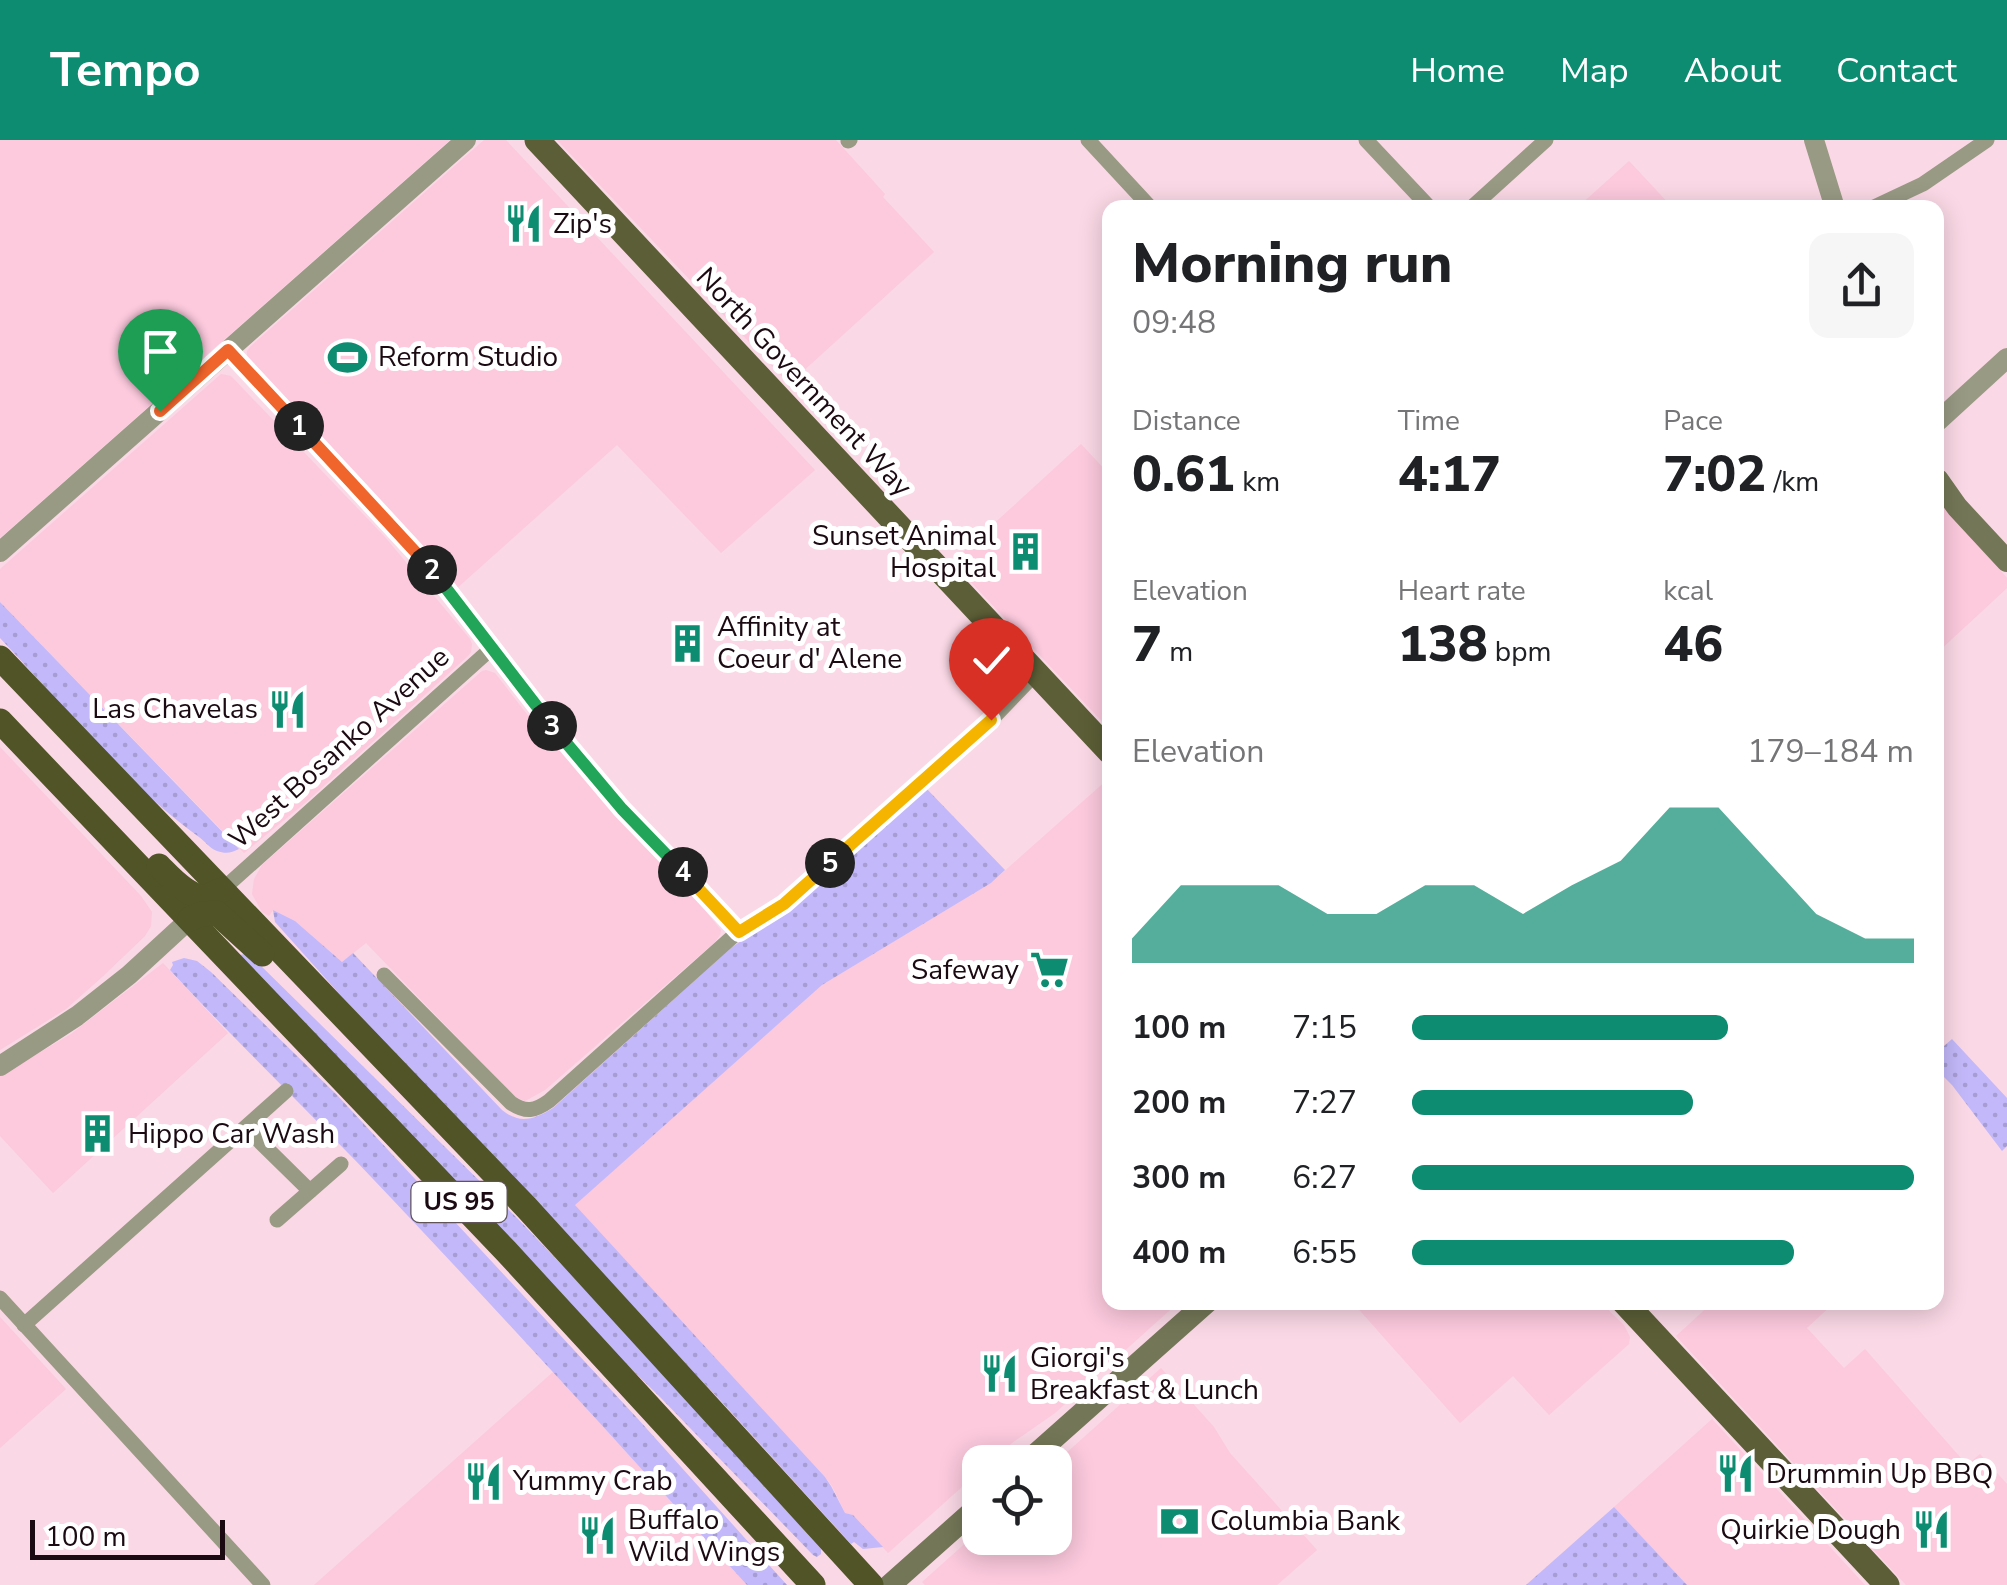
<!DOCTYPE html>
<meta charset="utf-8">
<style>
body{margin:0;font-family:"Nunito Sans",sans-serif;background:#f6f6f6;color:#202124;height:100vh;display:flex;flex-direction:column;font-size:38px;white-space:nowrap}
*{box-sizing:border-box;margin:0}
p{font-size:32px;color:#757577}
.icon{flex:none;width:55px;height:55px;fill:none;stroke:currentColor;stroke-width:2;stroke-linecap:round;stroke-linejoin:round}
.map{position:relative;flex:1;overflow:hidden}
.drawer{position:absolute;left:1102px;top:60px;width:842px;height:1110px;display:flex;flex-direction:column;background:#fff;border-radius:20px;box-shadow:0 5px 25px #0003}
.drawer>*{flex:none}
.tools{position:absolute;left:962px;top:1305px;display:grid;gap:20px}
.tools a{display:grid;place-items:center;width:110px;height:110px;border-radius:20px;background:#fff;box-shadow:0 5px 25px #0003;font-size:50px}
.scale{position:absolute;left:30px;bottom:25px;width:195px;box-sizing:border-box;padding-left:10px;border:5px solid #1c0a12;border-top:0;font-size:28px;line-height:35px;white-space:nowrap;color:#1c0a12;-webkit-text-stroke:8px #fff;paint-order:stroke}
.pin{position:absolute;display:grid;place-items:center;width:85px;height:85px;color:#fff;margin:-102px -42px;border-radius:50% 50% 50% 0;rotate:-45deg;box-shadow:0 0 10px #0007}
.pin .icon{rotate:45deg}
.km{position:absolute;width:50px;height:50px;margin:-25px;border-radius:50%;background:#222;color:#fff;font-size:28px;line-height:50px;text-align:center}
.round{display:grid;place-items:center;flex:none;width:105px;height:105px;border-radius:20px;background:#f6f6f6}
.head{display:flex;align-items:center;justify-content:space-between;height:170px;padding:0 30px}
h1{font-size:55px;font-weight:800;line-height:75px}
.stats{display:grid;grid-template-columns:repeat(3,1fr);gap:15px;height:170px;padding:10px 30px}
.stats div{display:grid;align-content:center}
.stats b{font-size:50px;font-weight:800}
.stats small{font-size:28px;font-weight:400}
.stats p{font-size:28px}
.chart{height:280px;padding:20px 30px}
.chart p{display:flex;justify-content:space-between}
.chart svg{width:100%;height:180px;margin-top:10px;fill:#0e8c71;opacity:.7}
ul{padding:0 30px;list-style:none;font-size:32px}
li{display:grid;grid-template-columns:160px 120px 1fr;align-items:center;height:75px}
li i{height:25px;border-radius:12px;background:#0e8c71}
header{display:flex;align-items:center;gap:60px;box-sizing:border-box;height:140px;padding:0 50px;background:#0e8c71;color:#fff}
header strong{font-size:48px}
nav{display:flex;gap:55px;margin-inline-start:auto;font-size:35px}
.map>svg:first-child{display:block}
</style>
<header>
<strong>Tempo</strong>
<nav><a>Home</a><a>Map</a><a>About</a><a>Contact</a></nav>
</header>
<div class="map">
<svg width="2007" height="1445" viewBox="0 0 2007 1445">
<defs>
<pattern id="grass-dots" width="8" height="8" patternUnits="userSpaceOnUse" patternTransform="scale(2.5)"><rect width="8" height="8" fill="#c3b8f9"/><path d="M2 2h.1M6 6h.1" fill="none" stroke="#a79dd4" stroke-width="1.8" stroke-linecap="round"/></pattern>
</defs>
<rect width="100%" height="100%" fill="#fad8e5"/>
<g fill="#fcc9dd">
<polygon points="0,0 450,0 0,398"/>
<polygon points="484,0 506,0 815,330 721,413 617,305 456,449 398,381 247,221 247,211 251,206"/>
<polygon points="557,0 836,0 885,54 883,57 934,112 789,244"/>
<polygon points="1629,21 1672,67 1578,67"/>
<polygon points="221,234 231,236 385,397 470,499 472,504 471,512 468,516 305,663 244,713 0,462 0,429"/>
<polygon points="1081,304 1110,335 1110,590 952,422"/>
<polygon points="1938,360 2007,438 2007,448 1938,512"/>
<polygon points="486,530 495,533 526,573 607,664 689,751 721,790 720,795 715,802 545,950 525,961 515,957 366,803 342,822 295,781 273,770 269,776 262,772 252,754 254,739 262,725 482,531"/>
<polygon points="0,607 141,756 152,772 151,786 145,796 101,838 66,869 0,910"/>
<polygon points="1108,639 1110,642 1110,1162 1178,1163 1055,1273 1012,1303 990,1322 980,1322 980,1331 888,1413 853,1375 845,1373 832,1346 825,1337 574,1065 822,845 991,743"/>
<polygon points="163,823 228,893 53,1053 0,996 0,936 71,894"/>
<polygon points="1713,1162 1834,1163 1807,1188 1844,1228 1865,1209 1967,1325 1980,1314 2007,1344 2007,1445 1906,1445 1676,1196"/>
<polygon points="1353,1163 1601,1163 1624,1185 1630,1197 1629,1204 1549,1275 1513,1236 1460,1283"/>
<polygon points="0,1177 66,1249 0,1308"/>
<polygon points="1161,1228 1214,1287 1230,1313 1317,1410 1277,1445 925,1445 922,1442 980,1390 980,1398 1055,1398 1055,1323"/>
<polygon points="553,1232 747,1445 314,1445"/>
<polygon points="1712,1279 1865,1445 1687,1445 1614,1367"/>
</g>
<g fill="url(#grass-dots)">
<path d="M 0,462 L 239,709 C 231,713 226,714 217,711 C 209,708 206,702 199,697 C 123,642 64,566 0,498 Z"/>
<path d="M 924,646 L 1005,730 L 991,743 L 822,845 L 575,1065 L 825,1337 L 831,1346 L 845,1373 L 853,1375 L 883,1407 L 863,1409 L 854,1402 L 851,1404 L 718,1258 L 387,907 L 275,782 L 273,770 L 295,781 L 342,822 L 353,813 L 502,970 C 520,985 535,979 553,968 L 732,807 L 793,767 Z"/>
<polygon points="248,813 518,1079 621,1187 821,1409 821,1414 817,1417 813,1415 660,1257 538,1138 240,815"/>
<path d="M 184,818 L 197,821 L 211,832 L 337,955 L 638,1279 L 787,1445 L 747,1445 C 629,1315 512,1186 392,1059 C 319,981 242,908 170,830 L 173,825 L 172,822 Z"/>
<polygon points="1952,899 2007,958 2007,1006 2002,1011 1952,945 1938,931 1944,906"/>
<polygon points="1614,1367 1687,1445 1526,1445"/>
</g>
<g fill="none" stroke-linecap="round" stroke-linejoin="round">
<g stroke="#989a84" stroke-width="15">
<polyline points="1088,0 1151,68"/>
<polyline points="1366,0 1430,68"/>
<polyline points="848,1 850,0"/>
<polyline points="1471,68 1546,0"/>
<polyline points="1872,68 1923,44 1987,0"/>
<polyline points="229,210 419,415 493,507 541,572 601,645 739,791"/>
<polyline points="222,750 493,507"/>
<path d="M 384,835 L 511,963 C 526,973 535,971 549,961 L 739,791 L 763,779 L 784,764 L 991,580 L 1036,533"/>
<polyline points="246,988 310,1051"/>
<polyline points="277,1080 341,1024"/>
<polyline points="0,1158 263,1445"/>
<polyline points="24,1185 286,951"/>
</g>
<g stroke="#989a84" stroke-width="20">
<polyline points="1814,0 1835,68"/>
<polyline points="1938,281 2007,218"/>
<polyline points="0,412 466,0"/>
<polyline points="0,926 77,876 129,835 190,779"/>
</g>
<g stroke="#747757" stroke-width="22">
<polyline points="1938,340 1957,367 2007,421"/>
<polyline points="1027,1322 1207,1162"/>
<polyline points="890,1445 980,1365"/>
</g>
<g stroke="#5b5e36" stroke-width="25">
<polyline points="537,0 1110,612"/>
<polyline points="1624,1162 1887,1445"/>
</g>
<g stroke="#505427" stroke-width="25">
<polyline points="0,518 526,1067 871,1445"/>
<polyline points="0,581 506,1111 813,1445"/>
<path d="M 159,726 C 170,737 189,759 207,757 C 208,756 221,750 222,750"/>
<polyline points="190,779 202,774 217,773 262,814"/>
</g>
</g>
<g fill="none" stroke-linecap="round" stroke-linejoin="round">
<defs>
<polyline id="split-1" points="160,271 228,210 299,286"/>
<polyline id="split-2" points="299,286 432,430"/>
<polyline id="split-3" points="432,430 552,586"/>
<polyline id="split-4" points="552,586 622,669 683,732"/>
<polyline id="split-5" points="683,732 739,792 784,764 830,723"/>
<polyline id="split-6" points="830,723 991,580"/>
</defs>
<use href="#split-1" stroke="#fff" stroke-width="20"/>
<use href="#split-2" stroke="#fff" stroke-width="20"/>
<use href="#split-3" stroke="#fff" stroke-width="20"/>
<use href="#split-4" stroke="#fff" stroke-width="20"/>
<use href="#split-5" stroke="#fff" stroke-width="20"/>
<use href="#split-6" stroke="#fff" stroke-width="20"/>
<use href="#split-1" stroke="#f0652b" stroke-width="12"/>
<use href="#split-2" stroke="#f0652b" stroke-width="12"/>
<use href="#split-3" stroke="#22a559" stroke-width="12"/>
<use href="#split-4" stroke="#22a559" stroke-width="12"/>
<use href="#split-5" stroke="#f5b400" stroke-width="12"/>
<use href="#split-6" stroke="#f5b400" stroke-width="12"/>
</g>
<defs>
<symbol id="restaurant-bare" viewBox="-9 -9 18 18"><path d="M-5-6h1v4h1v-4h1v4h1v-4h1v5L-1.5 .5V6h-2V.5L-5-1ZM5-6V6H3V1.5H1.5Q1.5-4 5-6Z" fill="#0e8c71" stroke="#fff" stroke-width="2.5" paint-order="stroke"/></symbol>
<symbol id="stadium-bare" viewBox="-9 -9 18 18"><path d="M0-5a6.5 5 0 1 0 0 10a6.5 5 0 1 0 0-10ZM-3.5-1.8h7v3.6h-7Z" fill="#0e8c71" stroke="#fff" stroke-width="2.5" paint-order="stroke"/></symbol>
<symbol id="building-bare" viewBox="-9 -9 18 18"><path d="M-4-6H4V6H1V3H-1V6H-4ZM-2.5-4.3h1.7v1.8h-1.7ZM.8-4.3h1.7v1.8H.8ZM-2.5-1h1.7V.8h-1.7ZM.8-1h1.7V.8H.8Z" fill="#0e8c71" stroke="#fff" stroke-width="2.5" paint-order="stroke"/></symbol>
<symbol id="supermarket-bare" viewBox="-9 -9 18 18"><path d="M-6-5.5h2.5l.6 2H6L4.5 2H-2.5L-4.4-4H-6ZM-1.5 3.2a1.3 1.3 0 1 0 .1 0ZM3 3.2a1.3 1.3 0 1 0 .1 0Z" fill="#0e8c71" stroke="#fff" stroke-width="2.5" paint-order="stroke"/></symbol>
<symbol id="bank-bare" viewBox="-9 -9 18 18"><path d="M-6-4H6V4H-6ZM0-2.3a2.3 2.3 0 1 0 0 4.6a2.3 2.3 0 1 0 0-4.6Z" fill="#0e8c71" stroke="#fff" stroke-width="2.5" paint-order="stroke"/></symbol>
</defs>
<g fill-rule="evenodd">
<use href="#restaurant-bare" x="496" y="56" width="55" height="55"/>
<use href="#stadium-bare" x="320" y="190" width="55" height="55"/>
<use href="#building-bare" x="998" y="384" width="55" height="55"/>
<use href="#building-bare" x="660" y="476" width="55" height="55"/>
<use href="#restaurant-bare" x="260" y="542" width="55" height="55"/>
<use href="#supermarket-bare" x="1022" y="802" width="55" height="55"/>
<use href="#building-bare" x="70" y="966" width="55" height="55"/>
<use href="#restaurant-bare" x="972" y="1206" width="55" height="55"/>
<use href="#restaurant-bare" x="1708" y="1306" width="55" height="55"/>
<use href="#restaurant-bare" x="456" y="1314" width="55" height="55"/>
<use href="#bank-bare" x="1152" y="1354" width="55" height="55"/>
<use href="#restaurant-bare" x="1904" y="1362" width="55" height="55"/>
<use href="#restaurant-bare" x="570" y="1368" width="55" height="55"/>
</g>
<g text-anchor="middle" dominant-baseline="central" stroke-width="10" stroke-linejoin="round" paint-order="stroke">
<rect fill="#fff" stroke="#605459" stroke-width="2.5" x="411.5" y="1042" width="95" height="40" rx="8"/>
<g font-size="25" font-weight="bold" fill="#1c0a12">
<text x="459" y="1062">US 95</text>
</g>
<g font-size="28" fill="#1c0a12" stroke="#fff" text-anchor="start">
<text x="553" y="84">Zip's</text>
<text x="378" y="217">Reform Studio</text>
<text x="996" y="396" text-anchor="end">Sunset Animal<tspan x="996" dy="32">Hospital</tspan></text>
<text x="717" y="487">Affinity at<tspan x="717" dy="32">Coeur d' Alene</tspan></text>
<text x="258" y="569" text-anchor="end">Las Chavelas</text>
<text x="1019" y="830" text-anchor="end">Safeway</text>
<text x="128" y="994">Hippo Car Wash</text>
<text x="1030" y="1218">Giorgi's<tspan x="1030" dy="32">Breakfast &amp; Lunch</tspan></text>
<text x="1766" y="1334">Drummin Up BBQ</text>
<text x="513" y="1341">Yummy Crab</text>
<text x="628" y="1380">Buffalo<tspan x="628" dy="32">Wild Wings</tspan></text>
<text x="1210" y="1381">Columbia Bank</text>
<text x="1901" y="1390" text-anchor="end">Quirkie Dough</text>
</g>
<g font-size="28" fill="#1c0a12" stroke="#fff">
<text transform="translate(804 242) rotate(47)">North Government Way</text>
<text transform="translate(339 608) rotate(-42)">West Bosanko Avenue</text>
</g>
</g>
</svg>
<div class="tools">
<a><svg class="icon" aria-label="locate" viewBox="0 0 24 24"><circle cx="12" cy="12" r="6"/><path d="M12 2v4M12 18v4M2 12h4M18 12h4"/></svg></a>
</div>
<div class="scale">100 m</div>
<div class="pin" style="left:160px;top:271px;background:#1e9e55"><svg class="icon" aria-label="arrive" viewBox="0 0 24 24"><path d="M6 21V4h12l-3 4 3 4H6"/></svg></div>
<div class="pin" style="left:991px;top:580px;background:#d93025"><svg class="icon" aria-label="check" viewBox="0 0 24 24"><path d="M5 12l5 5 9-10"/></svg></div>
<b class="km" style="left:299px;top:286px">1</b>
<b class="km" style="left:432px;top:430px">2</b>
<b class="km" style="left:552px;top:586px">3</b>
<b class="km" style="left:683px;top:732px">4</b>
<b class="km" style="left:830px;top:723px">5</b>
<section class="drawer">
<div class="head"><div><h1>Morning run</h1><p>09:48</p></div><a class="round"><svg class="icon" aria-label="share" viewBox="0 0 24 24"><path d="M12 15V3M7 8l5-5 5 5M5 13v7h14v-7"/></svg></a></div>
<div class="stats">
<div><p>Distance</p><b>0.61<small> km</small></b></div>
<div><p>Time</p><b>4:17</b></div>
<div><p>Pace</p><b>7:02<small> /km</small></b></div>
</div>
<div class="stats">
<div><p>Elevation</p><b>7<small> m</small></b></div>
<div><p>Heart rate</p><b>138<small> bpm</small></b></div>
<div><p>kcal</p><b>46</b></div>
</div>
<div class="chart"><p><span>Elevation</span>179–184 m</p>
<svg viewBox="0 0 160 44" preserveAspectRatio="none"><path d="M0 44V38L10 25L20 25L30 25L40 32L50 32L60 25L70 25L80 32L90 25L100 19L110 6L120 6L130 19L140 32L150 38L160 38V44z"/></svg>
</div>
<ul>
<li><b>100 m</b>7:15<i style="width:63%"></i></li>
<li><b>200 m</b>7:27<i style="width:56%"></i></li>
<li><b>300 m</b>6:27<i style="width:100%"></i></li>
<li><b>400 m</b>6:55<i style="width:76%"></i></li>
</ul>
</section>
</div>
